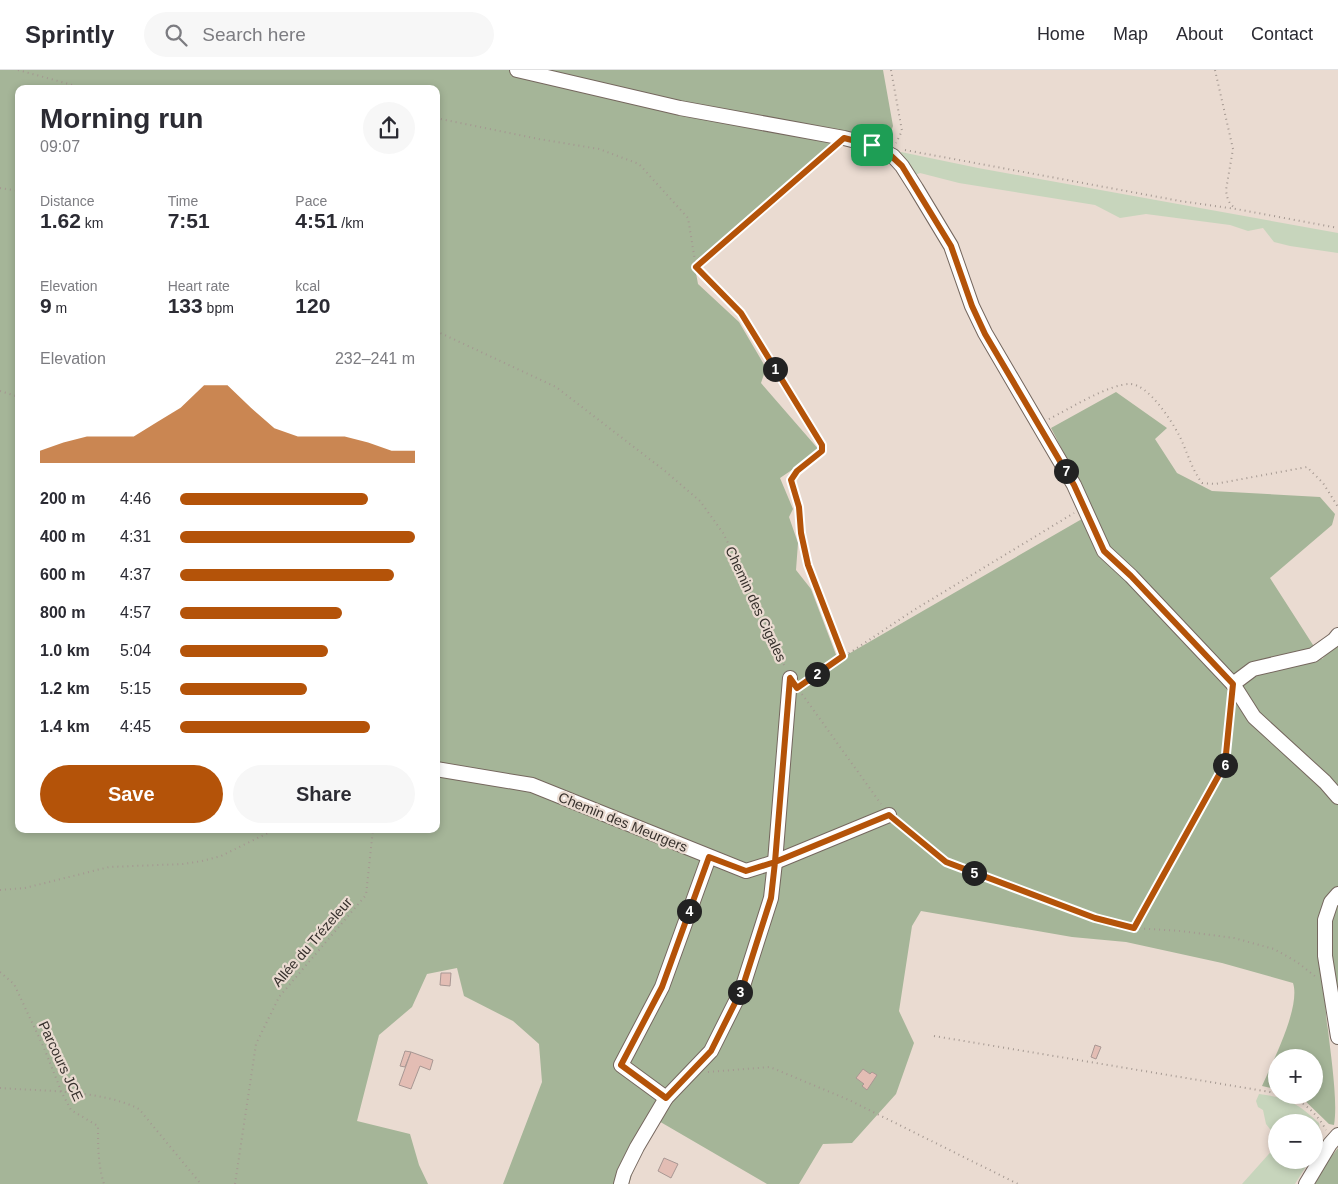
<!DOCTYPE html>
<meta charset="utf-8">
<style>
body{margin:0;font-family:Helvetica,sans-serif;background:#f7f7f7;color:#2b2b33;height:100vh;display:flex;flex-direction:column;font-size:19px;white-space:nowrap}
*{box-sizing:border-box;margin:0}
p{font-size:16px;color:#7c7c81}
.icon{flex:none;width:28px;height:28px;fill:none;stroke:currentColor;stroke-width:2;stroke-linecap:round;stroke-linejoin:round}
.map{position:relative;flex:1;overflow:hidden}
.drawer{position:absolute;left:15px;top:15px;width:425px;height:748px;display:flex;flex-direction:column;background:#fff;border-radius:10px;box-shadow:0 2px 8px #0003}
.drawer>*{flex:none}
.fabs{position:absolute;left:1268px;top:979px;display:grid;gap:10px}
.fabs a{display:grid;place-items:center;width:55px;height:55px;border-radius:50%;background:#fff;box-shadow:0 2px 8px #0003;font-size:25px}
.pin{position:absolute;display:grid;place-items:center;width:42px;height:42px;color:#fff;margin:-21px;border-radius:10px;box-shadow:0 2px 8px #0006}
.km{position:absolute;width:25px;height:25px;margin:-12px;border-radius:50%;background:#222;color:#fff;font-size:14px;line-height:25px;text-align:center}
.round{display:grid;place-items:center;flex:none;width:52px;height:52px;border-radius:26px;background:#f7f7f7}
.overview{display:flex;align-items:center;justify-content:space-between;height:85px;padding:0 25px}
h1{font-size:28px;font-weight:700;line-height:38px}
.metrics{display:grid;grid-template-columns:repeat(3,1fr);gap:8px;height:85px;padding:5px 25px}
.metrics div{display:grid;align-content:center}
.metrics b{font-size:21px;font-weight:700}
.metrics small{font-size:14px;font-weight:400}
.metrics p{font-size:14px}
.chart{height:140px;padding:10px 25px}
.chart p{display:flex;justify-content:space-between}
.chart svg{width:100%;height:90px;margin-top:5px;fill:#b45309;opacity:.7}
.primary-button{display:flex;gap:10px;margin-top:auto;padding:10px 25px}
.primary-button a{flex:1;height:58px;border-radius:30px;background:#b45309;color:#fff;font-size:20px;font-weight:700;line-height:58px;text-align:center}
.primary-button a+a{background:#f7f7f7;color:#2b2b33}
ul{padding:0 25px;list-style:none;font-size:16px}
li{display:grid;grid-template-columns:80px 60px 1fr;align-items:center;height:38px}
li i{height:12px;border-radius:6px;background:#b45309}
header{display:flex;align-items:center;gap:30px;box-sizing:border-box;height:70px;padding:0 25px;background:#fff;border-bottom:1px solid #e1e1e2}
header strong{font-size:24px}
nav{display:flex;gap:28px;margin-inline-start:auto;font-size:18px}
.search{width:350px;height:45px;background:#f7f7f7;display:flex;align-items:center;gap:12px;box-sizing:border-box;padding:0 18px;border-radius:28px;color:#7c7c81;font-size:19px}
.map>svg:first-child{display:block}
</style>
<header>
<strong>Sprintly</strong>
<div class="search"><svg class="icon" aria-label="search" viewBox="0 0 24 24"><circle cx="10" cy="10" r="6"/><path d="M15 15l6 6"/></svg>Search here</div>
<nav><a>Home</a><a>Map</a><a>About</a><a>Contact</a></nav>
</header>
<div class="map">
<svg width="1338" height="1114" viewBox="0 0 1338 1114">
<rect width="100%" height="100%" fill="#eadbd1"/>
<g fill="#c7d5bc">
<polygon points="901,82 978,98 1338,163 1338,183 1290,176 1274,172 1263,158 1248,161 1230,155 1146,144 1120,148 1095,135 959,113 920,103 913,106 899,85"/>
<path d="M 1259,1024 C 1289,1028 1297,1033 1319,1053 L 1321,1068 L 1314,1084 L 1314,1052 L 1276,1052 L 1276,1067 L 1266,1054 L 1263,1040 L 1258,1037 L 1256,1031 Z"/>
<polygon points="1276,1076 1276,1090 1310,1090 1295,1114 1242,1114"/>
</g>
<g fill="#a5b598" fill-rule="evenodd">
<path d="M 0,0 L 883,0 L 893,56 L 889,68 L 854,62 L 694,192 L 698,214 L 739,252 L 766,298 L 761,313 L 820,381 L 780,408 L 793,439 L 789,447 L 798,473 L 796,500 L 811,519 L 838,590 L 1094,442 L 1051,358 L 1116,322 L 1167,358 L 1155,369 L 1177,403 L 1212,421 L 1320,427 L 1335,444 L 1332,455 L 1270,508 L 1322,589 L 1338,571 L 1338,917 L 1336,916 L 1325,930 C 1326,940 1326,950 1328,960 C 1331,987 1338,1032 1334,1055 L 1329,1054 L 1299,1025 L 1314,1025 L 1314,988 L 1276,988 L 1276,1019 L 1262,1016 C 1272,993 1301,937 1293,913 L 1222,893 L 1126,872 L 1072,867 L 921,841 L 912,856 L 899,941 L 914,973 L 896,1024 L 852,1073 L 823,1074 L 799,1114 L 767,1114 L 657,1050 L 636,1091 L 629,1114 L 503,1114 L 542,1012 L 539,974 L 513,951 L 464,926 L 457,898 L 427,904 L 412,937 L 379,965 L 357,1051 L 410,1064 L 419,1095 L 428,1114 L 0,1114 ZM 19,19 L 436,19 L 436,759 L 19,759 Z"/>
<polygon points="1338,1078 1338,1114 1312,1114 1318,1103"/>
</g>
<g fill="#e3bdb4" stroke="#a89793">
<polygon points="441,903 451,903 450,916 440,915"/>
<polygon points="1095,975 1101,977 1096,989 1091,987"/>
<polygon points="405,981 411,982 405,997 400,996"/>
<polygon points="411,982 433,990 430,1000 420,996 411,1019 399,1015"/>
<polygon points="863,999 870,1004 872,1002 877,1005 867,1020 862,1016 864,1014 856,1008"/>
<polygon points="664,1088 678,1094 671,1108 658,1101"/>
</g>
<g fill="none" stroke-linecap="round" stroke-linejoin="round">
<defs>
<g id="street">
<polyline points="517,0 680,38 844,68 872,75 893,86 902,96 916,118 951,176 972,236 985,263 1074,415 1104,481 1131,506 1233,614 1254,647 1325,712 1338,727"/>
<polyline points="1233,614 1253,599 1313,585 1334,570 1338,565"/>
<polyline points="436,699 532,715 746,801 775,792 889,745"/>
<polyline points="1338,824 1331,832 1325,850 1325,886 1338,967"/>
<polyline points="666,1028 621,995 662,917 709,787"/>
<polyline points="621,1114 624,1103 637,1077 666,1028 711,981 742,919 771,828 775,792 790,608"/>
<polyline points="1306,1114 1330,1074 1338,1065"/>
</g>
</defs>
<use href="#street" stroke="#75675e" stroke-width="16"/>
<g stroke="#a49891" stroke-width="2" stroke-dasharray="1 4" stroke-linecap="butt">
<polyline points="18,0 87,19"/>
<polyline points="891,0 902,61 896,73"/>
<path d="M 1215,0 L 1233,79 L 1226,120 C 1227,129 1229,134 1236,139"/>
<polyline points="436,48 539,69 599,79 639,94 688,148 696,197"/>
<polyline points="831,79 696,197 741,243 822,375 822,381 797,401 791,410 799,437 801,463 808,495 843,586"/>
<polyline points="905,80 1180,131 1236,139 1338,158"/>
<polyline points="0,118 19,121"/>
<polyline points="436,261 556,317 665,401 700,431 723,463 741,499 785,597"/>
<polyline points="0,321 19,327"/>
<path d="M 1049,349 C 1069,339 1109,314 1130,314 C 1148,314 1171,350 1179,365 C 1187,381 1191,398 1202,413 L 1215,414 L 1307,397 L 1323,413 L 1338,437"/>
<polyline points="803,614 914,540 1074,443"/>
<polyline points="802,624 881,734"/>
<polyline points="899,754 946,792 1095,848 1134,858 1181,861 1234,868 1274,879 1297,892 1316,907"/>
<polyline points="0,820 25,818 109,797 183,794 202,791 221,786 276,759"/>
<polyline points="1134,858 1225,694 1231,634"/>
<path d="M 0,902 L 14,914 L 44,978 L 62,1023 L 71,1040 L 98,1056 C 98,1076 98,1095 104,1114"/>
<polyline points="934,966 1276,1023"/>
<polyline points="708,1002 770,997 849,1030 1018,1114"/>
<path d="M 0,1018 C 42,1021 102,1020 139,1039 L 201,1114"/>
<path d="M 1285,1025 C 1303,1030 1318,1045 1326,1060"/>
<polyline points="235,1114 256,974 279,927 366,825 373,759"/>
</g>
<use href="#street" stroke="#fff" stroke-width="14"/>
</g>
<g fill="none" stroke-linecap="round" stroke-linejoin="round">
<defs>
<polyline id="route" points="872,75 844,68 696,197 741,243 822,375 822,381 797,401 791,410 799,437 801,463 808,495 843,586 797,618 790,608 775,792 771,828 742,919 711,981 666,1028 621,995 662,917 709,787 746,801 775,792 889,745 946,792 1095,848 1134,858 1225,694 1233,614 1131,506 1104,481 1074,415 985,264 972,236 951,176 902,96 887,82 872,75"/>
</defs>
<use href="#route" stroke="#fff" stroke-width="10"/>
<use href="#route" stroke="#b45309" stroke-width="6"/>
</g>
<g text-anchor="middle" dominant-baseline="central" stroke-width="4.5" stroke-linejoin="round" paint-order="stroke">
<g font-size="14" fill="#36302c" stroke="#eadbd1">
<text transform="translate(756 534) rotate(65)">Chemin des Cigales</text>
<text transform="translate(623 752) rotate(22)">Chemin des Meurgers</text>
<text transform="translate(312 872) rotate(-49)">Allée du Trézeleur</text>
<text transform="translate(61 991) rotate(65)">Parcours JCE</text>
</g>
</g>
</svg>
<div class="fabs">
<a>+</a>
<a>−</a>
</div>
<div class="pin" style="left:872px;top:75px;background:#1e9e55"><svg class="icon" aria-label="arrive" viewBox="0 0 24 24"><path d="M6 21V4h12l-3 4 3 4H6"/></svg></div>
<b class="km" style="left:775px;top:299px">1</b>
<b class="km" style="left:817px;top:604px">2</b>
<b class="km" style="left:740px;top:922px">3</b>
<b class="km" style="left:689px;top:841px">4</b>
<b class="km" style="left:974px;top:803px">5</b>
<b class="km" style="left:1225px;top:695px">6</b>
<b class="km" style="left:1066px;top:401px">7</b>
<section class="drawer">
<div class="overview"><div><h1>Morning run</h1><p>09:07</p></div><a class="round"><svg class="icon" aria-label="share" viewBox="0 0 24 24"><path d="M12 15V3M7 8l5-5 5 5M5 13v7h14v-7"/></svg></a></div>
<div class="metrics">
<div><p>Distance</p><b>1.62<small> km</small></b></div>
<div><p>Time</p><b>7:51</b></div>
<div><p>Pace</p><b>4:51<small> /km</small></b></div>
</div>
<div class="metrics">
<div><p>Elevation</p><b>9<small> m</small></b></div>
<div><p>Heart rate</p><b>133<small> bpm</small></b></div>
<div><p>kcal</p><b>120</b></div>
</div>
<div class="chart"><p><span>Elevation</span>232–241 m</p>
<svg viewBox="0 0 160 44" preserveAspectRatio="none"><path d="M0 44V38L10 34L20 31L30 31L40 31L50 24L60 17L70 6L80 6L90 17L100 27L110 31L120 31L130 31L140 34L150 38L160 38V44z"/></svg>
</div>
<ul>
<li><b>200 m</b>4:46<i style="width:80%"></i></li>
<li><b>400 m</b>4:31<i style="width:100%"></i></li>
<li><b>600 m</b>4:37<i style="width:91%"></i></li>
<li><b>800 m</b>4:57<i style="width:69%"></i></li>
<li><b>1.0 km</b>5:04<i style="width:63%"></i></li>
<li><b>1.2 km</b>5:15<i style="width:54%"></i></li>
<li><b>1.4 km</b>4:45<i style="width:81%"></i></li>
</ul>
<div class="primary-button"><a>Save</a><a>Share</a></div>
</section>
</div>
